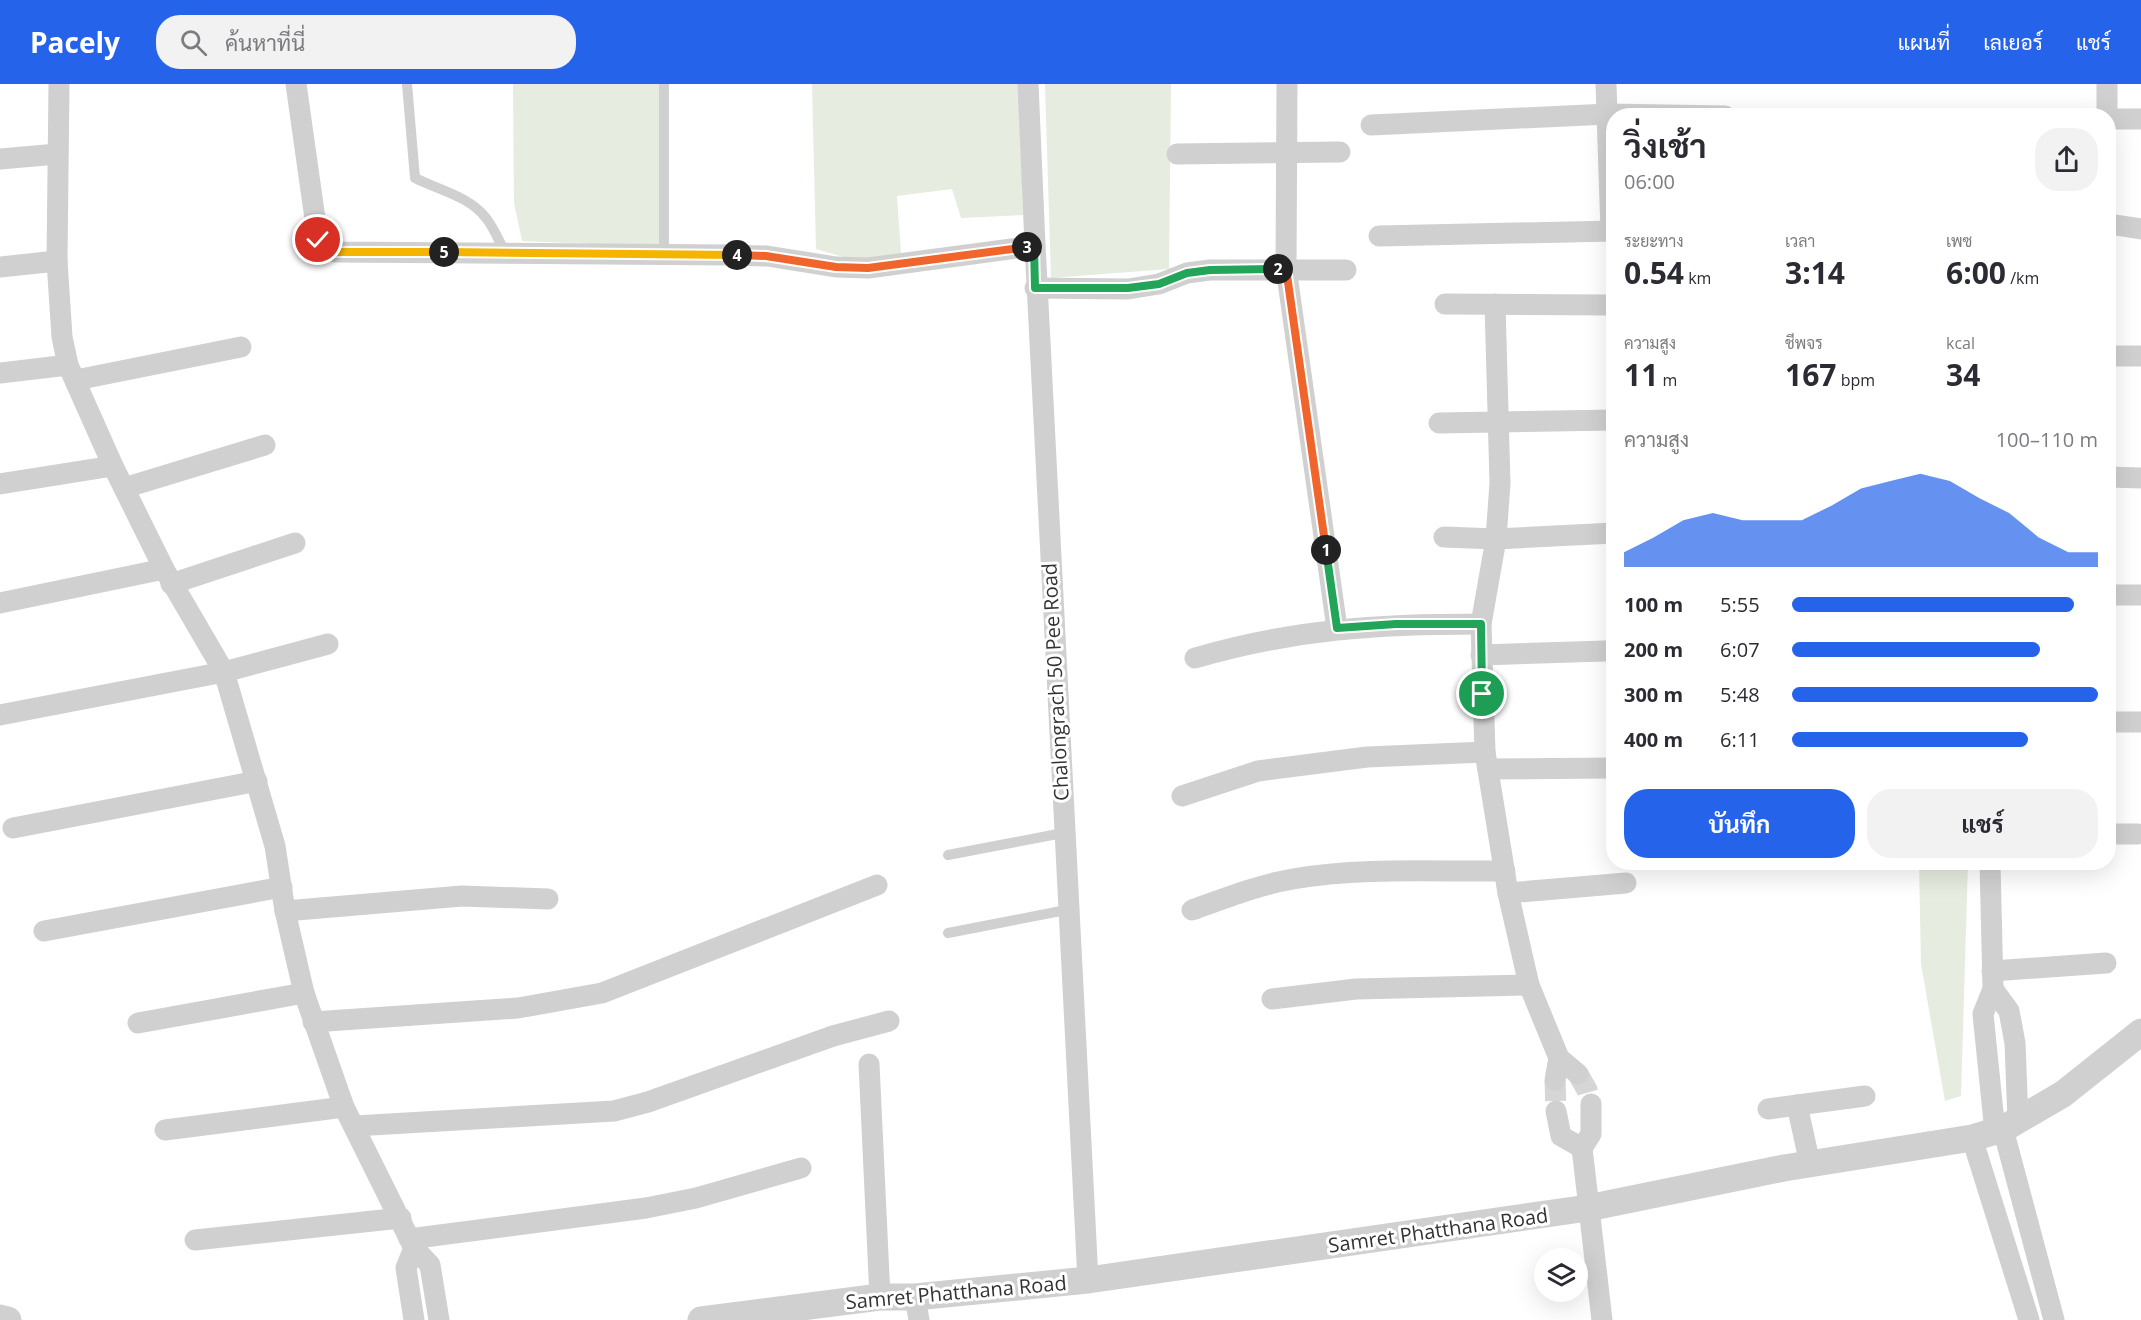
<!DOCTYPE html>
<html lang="th">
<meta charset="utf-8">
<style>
body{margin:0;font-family:"Open Sans",Sarabun,sans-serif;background:#f2f2f3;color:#2b2b33;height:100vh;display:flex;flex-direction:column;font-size:22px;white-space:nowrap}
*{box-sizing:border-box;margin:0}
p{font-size:20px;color:#7c7c81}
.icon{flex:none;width:33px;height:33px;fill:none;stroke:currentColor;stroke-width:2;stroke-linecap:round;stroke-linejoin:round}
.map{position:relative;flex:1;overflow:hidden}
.panel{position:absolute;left:1606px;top:24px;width:510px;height:762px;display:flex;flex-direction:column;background:#fff;border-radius:24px;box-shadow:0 6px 24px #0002}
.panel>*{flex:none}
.fabs{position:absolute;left:1534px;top:1164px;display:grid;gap:12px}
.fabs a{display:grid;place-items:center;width:54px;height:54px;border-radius:50%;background:#fff;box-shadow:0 6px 24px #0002;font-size:30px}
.pin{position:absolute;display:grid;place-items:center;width:51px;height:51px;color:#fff;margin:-26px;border:3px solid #fff;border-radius:50%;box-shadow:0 2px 6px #0007}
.km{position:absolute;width:30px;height:30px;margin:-15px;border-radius:50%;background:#222;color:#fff;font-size:16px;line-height:30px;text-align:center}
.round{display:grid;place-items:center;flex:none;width:63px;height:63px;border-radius:24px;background:#f2f2f3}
.summary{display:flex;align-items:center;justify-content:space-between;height:102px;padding:0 18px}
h1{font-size:33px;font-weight:700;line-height:45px}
.stats{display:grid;grid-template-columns:repeat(3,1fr);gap:9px;height:102px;padding:6px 18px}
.stats div{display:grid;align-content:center}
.stats b{font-size:30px;font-weight:700}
.stats small{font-size:16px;font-weight:400}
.stats p{font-size:16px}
.chart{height:168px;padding:12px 18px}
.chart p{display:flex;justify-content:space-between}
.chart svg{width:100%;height:108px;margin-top:6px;fill:#2563eb;opacity:.7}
.primary-button{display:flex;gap:12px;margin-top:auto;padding:12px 18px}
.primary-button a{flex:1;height:69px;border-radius:24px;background:#2563eb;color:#fff;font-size:24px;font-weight:700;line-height:69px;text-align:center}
.primary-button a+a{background:#f2f2f3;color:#2b2b33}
ul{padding:0 18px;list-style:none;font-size:20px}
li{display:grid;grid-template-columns:96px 72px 1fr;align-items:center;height:45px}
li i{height:15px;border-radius:8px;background:#2563eb}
header{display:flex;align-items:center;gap:36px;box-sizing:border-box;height:84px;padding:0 30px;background:#2563eb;color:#fff}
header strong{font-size:28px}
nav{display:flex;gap:33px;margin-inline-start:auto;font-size:21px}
.search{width:420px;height:54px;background:#f2f2f3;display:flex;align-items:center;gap:15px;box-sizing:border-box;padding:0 21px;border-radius:24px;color:#7c7c81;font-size:22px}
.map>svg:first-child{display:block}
</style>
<header>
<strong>Pacely</strong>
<div class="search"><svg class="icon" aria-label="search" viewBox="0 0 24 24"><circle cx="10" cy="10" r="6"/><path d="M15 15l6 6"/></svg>ค้นหาที่นี่</div>
<nav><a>แผนที่</a><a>เลเยอร์</a><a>แชร์</a></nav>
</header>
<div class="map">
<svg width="2141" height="1236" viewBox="0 0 2141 1236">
<rect width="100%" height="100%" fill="#fff"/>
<g fill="#e6ecdf">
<polygon points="513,0 660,0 660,163 522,157 514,119"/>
<polygon points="812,0 1020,0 1023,131 961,134 952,105 897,112 901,170 854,176 816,165"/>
<polygon points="1045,0 1171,0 1169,185 1051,194"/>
<polygon points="1919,779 1968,779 1961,1012 1945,1017 1921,880"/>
</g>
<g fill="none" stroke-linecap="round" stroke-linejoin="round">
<g stroke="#d6d6d6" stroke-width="21" stroke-dasharray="21 10" stroke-linecap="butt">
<polyline points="1578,990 1587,1006 1591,1020"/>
<polyline points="1555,996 1556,1027"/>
</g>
<g stroke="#d0d0d0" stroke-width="10">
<path d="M 407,0 L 415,94 C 439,106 469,112 486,134 C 494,144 499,157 505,168"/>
<polyline points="664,170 664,0"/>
<polyline points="948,771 1063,749"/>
<polyline points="948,849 1066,826"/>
</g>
<g stroke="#d0d0d0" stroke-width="21">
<polyline points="59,0 57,177 62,253 68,281 113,382 164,485 224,588 275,762 285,827 304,909 344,1023 414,1164 430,1181 439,1236"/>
<polyline points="296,0 318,156 325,165 336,168 727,171 767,172 836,183 868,184 1033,162"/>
<path d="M 1028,0 C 1045,399 1065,798 1088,1196"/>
<polyline points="1287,0 1286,184 1337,544"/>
<polyline points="1606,0 1611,147"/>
<polyline points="2107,32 2107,0"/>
<polyline points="2109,35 2141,35"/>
<polyline points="1371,41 1608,30 1725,32"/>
<polyline points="1177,70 1340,68"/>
<polyline points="0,75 57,70"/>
<polyline points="2109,140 2141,145"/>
<polyline points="1379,152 1614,147"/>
<polyline points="0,183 57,177"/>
<polyline points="1035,204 1128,205 1159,200 1187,189 1210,186 1346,186"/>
<polyline points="1445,220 1608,221"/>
<polyline points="1495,220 1500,399 1496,455 1481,540 1485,668 1508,809 1529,901 1559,974 1578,990"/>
<polyline points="2109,272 2141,272"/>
<polyline points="0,289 68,281"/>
<polyline points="76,296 241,263"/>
<polyline points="1439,339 1614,336"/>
<polyline points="2109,393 2141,394"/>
<polyline points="0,400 113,382"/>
<polyline points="124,404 265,361"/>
<polyline points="1444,453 1496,455 1614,449"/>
<polyline points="171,500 295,459"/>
<polyline points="2109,511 2141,511"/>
<polyline points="0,519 164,485"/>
<polyline points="1481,571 1605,567"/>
<path d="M 1195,574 C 1295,545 1378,540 1481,540"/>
<polyline points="0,631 224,588 328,560"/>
<polyline points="2109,638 2141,638"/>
<polyline points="1488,685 1614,684"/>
<polyline points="1182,712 1258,687 1367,673 1485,668"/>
<polyline points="13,744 257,697"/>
<polyline points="2109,750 2138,750"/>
<polyline points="1990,778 1993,905 1983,930 1995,1048"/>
<polyline points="1508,809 1626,799"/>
<path d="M 1192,826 C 1225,814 1258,801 1293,795 C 1362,783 1435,788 1505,787"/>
<polyline points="285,827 462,812 548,815"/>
<polyline points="44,847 282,803"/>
<polyline points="1992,887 2106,879"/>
<polyline points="1993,905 2009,927 2015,959 2018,1037"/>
<polyline points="1272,915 1356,905 1529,901"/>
<polyline points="313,938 518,924 602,909 877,801"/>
<polyline points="138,939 304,909"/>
<polyline points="869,980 880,1213"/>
<polyline points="1555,996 1559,974"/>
<polyline points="1591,1020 1591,1050 1582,1064 1602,1236"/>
<polyline points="1797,1021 1810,1080"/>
<polyline points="1768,1025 1865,1012"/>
<polyline points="1556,1027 1561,1052 1582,1064"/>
<polyline points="354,1042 614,1027 648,1018 833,952 889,937"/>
<polyline points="2003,1045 2054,1236"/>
<polyline points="165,1046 344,1023"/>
<polyline points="1972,1054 2029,1236"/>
<polyline points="409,1155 646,1124 696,1114 801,1084"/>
<polyline points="195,1156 401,1134"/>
<polyline points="414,1164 406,1184 414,1236"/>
<polyline points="915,1213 919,1236"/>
</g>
<g stroke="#d0d0d0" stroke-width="27">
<polyline points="0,1234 8,1236"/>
<polyline points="701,1236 880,1213 915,1213 1088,1196 1588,1124 1784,1084 1972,1054 2003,1045 2063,1010 2141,948"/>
</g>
</g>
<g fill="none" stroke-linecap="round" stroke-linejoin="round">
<defs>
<polyline id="split-1" points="1326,466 1337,544 1396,540 1481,540 1482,610"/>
<polyline id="split-2" points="1278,185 1286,184 1326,466"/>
<polyline id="split-3" points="1027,163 1034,162 1035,204 1128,204 1159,200 1187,189 1210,186 1278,185"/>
<polyline id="split-4" points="737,171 766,172 836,183 868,184 1027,163"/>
<polyline id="split-5" points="444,168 737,171"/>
<polyline id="split-6" points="318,156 325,165 336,168 444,168"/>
</defs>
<use href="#split-1" stroke="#fff" stroke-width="12"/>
<use href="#split-2" stroke="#fff" stroke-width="12"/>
<use href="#split-3" stroke="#fff" stroke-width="12"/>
<use href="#split-4" stroke="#fff" stroke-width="12"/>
<use href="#split-5" stroke="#fff" stroke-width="12"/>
<use href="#split-6" stroke="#fff" stroke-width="12"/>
<use href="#split-1" stroke="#22a559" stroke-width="8"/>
<use href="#split-2" stroke="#f0652b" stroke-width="8"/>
<use href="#split-3" stroke="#22a559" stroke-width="8"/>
<use href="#split-4" stroke="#f0652b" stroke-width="8"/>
<use href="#split-5" stroke="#f5b400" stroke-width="8"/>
<use href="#split-6" stroke="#f5b400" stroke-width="8"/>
</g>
<g text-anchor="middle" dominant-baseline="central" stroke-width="6" stroke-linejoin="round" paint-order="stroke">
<g font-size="20" fill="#333" stroke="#fff">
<text transform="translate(1055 598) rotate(-93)">Chalongrach 50 Pee Road</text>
<text transform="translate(1438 1146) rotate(-8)">Samret Phatthana Road</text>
<text transform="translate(956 1208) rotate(-5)">Samret Phatthana Road</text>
</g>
</g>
</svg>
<div class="fabs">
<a><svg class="icon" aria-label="layers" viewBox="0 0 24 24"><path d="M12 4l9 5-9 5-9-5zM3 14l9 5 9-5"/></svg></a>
</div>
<div class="pin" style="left:1482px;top:610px;background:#1e9e55"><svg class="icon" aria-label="arrive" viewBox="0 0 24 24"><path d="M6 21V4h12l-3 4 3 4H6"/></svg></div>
<div class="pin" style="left:318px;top:156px;background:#d93025"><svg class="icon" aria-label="check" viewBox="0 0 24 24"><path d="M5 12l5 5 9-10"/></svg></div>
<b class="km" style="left:1326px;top:466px">1</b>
<b class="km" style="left:1278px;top:185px">2</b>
<b class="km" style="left:1027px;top:163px">3</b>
<b class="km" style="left:737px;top:171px">4</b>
<b class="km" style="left:444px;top:168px">5</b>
<section class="panel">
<div class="summary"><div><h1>วิ่งเช้า</h1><p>06:00</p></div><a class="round"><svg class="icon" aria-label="share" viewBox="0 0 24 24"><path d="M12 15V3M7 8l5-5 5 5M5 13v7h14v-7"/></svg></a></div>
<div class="stats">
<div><p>ระยะทาง</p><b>0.54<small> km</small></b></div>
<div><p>เวลา</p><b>3:14</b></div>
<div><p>เพซ</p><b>6:00<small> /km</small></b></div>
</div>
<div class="stats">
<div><p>ความสูง</p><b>11<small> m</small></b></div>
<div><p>ชีพจร</p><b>167<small> bpm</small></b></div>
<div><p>kcal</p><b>34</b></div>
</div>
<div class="chart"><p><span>ความสูง</span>100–110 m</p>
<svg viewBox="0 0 160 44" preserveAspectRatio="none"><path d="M0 44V38L10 32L20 25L30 22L40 25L50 25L60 25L70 19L80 12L90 9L100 6L110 9L120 16L130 22L140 32L150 38L160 38V44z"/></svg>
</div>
<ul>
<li><b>100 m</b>5:55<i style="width:92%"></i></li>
<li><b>200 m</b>6:07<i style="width:81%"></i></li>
<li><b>300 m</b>5:48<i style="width:100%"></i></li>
<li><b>400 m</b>6:11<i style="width:77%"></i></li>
</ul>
<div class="primary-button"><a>บันทึก</a><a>แชร์</a></div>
</section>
</div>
